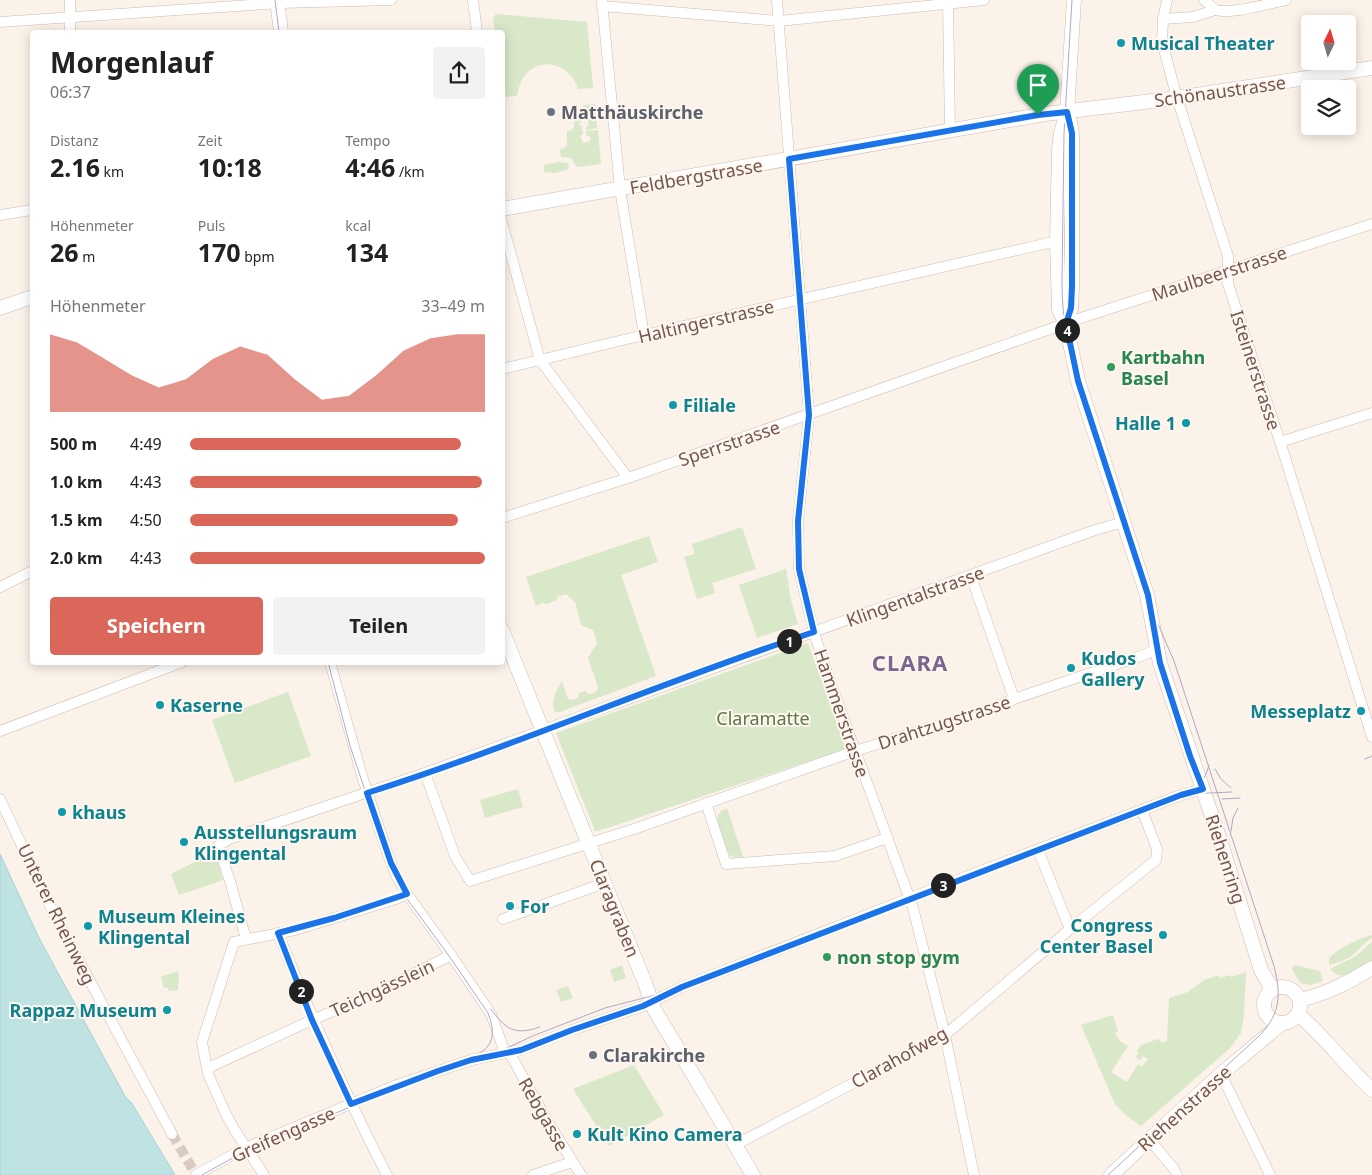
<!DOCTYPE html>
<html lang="de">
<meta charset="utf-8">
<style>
body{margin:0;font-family:"Noto Sans",sans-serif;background:#f2f2f2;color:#222;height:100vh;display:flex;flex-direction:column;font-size:19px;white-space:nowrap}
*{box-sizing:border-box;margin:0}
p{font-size:16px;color:#767676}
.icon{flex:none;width:28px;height:28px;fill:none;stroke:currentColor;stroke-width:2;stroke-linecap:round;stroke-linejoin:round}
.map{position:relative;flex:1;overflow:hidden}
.side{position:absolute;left:30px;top:30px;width:475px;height:635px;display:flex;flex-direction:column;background:#fff;border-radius:5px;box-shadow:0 2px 12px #0003}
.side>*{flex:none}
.needle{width:32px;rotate:5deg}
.tools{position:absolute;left:1301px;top:15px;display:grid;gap:10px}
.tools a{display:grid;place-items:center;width:55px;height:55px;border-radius:5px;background:#fff;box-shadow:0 2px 12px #0003;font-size:25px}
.pin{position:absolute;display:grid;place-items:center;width:42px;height:42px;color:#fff;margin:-51px -21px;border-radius:50% 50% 50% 0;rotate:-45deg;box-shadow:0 0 5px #0007}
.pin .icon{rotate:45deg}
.km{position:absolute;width:25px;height:25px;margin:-12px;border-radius:50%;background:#222;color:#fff;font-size:14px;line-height:25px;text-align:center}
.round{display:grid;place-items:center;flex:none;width:52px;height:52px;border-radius:5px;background:#f2f2f2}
.headline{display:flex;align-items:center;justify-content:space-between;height:85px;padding:0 20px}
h1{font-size:28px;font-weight:700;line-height:38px}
.metrics{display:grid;grid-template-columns:repeat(3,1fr);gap:8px;height:85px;padding:5px 20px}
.metrics div{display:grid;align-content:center}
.metrics b{font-size:25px;font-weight:700}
.metrics small{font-size:14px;font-weight:400}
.metrics p{font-size:14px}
.chart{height:140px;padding:10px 20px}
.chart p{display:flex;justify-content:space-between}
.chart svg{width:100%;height:90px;margin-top:5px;fill:#da6759;opacity:.7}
.button{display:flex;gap:10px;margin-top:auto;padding:10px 20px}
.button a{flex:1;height:58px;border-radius:5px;background:#da6759;color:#fff;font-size:20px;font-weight:700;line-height:58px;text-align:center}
.button a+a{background:#f2f2f2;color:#222}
ul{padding:0 20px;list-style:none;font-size:16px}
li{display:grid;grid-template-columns:80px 60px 1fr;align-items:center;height:38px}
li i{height:12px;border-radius:6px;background:#da6759}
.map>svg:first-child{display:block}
</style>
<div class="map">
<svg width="1372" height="1175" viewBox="0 0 1372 1175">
<rect width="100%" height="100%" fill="#fbf2e9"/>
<g fill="#d8e8c8">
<path d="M 496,14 L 587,22 L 593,88 L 578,89 C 572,68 547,56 529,71 C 521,78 519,86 517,96 L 506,97 L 505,92 L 503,92 L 502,32 L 495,32 L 493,18 Z"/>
<polygon points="595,104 597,128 586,130 586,127 589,126 588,121 586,120 587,108 584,108 583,105"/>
<polygon points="578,108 578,113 581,112 582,122 579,123 580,126 582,126 583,135 580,135 583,143 588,142 591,140 590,136 587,136 586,131 598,130 601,164 577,167 571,158 561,157 560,150 567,146 567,131 572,130 574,127 575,109"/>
<polygon points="558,162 568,163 569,166 568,169 556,173 544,172 544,165"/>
<polygon points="742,527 756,569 712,583 715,593 697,599 684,557 695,554 692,544"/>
<path d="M 649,536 L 658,562 L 621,575 L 656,676 L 560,712 L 555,712 C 550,700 556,692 562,681 L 568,699 L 572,700 L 578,698 L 579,693 L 585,691 L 589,694 L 596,692 L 598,687 L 588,658 L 597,643 L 593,630 L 581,625 L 575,602 L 566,594 L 557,597 L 557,600 L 547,604 L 543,603 L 536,606 L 526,577 Z"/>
<polygon points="786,569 791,600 798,624 757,638 739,585"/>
<polygon points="808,643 846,749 598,831 595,831 556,733"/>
<polygon points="288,692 311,756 235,783 212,720"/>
<polygon points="518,789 523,807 485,818 480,800"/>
<path d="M 727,808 L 743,857 L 733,857 L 729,854 L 717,822 C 717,814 720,811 727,808 Z"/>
<polygon points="215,852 223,880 179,895 171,874"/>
<path d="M 1372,935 L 1372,938 C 1365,942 1361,947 1356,952 C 1349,959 1338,963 1329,965 L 1329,958 C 1340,947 1357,939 1372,935 Z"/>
<path d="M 1372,942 L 1372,961 L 1345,975 C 1340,976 1334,974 1331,970 L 1332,968 L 1356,956 Z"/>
<polygon points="622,965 626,978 614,982 610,970"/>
<polygon points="1294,965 1320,971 1323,981 1310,985 1301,983 1296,977 1292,968"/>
<polygon points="178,971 179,977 178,990 169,991 167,987 164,988 161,977"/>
<polygon points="1246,972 1244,1015 1241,1033 1230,1048 1141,1126 1127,1116 1115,1104 1081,1025 1113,1015 1118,1031 1115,1033 1120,1041 1128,1046 1111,1072 1127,1082 1138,1064 1142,1067 1148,1059 1143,1056 1140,1060 1136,1057 1139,1053 1137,1052 1141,1045 1158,1039 1163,1043 1167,1041 1169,998 1188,992 1204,980 1219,975 1220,978 1230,975 1231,977"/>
<polygon points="568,986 573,998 561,1002 556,990"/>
<polygon points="634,1065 664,1115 609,1146 573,1089"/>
</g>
<polygon fill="#bfe2e3" stroke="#a6d2d4" points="0,854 39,938 126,1098 131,1102 175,1175 0,1175"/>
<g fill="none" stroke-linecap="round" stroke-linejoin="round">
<polyline stroke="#d9cbc2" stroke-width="10" stroke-dasharray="10 5" stroke-linecap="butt" points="172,1134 196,1175"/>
<defs>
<g id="street">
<polyline points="473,0 477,32"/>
<polyline points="777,0 809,415 798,521 799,569 814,633 832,687 913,908 945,1035 974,1175"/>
<polyline points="948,0 950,132"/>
<polyline points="1167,0 1163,19 1162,42 1177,98 1228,256 1228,284 1284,454 1372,737"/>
<path d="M 1204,0 C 1208,3 1212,8 1216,10 C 1231,15 1270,3 1286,0"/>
<polyline points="602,1 620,189 644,335"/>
<polyline points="602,6 779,21 984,0"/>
<polyline points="1163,19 1193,17 1215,10"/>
<polyline points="0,22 280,3 391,0"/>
<polyline points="70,32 70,0"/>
<polyline points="0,215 32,210"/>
<polyline points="502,222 540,360 628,478"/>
<polyline points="502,369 644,335 1057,241"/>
<polyline points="1280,442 1372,413"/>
<polyline points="502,518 628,478 1084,317 1372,224"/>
<polyline points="971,576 1014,699"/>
<polyline points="0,587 32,571"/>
<polyline points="330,662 362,776 387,852 396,875 407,894 451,955 491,1014 504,1050 509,1052 545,1117 581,1175"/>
<polyline points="0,731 182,662"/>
<polyline points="425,773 455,856 470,881 637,828 855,751 987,710 1014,699 1138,657 1158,649"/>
<polyline points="0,799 55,916 172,1134"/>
<polyline points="706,803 726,864 835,856 887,838"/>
<polyline points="1038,850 1070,929"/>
<polyline points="503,919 605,883"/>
<path d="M 278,933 C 311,1016 346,1096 387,1175"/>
<polyline points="246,939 230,881 218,846 229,839 425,773 664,686 1095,530 1124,522"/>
<polyline points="208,1068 312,1020 378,992 451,955"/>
<polyline points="1221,1074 1270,1175"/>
<polyline points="1149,1139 1174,1169 1177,1175"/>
<polyline points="735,1145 945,1035 1070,929 1156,860 1157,849 1142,810"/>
<polyline points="196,1175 245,1148 394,1086 471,1060 521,1050 572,1030 643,1006 682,987 910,898 1181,795 1203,789"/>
<polyline points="264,1175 234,1129 225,1112 208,1074 202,1042 234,942 295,930 396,899 407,894"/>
<polyline points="533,1175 572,1162"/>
</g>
<g id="secondary">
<polyline points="277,0 281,32"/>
<polyline points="1074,0 1067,112 1061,133 1059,149 1057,241 1059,309 1066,324 1078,381 1147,595 1160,663 1217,831 1261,970 1272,989"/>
<polyline points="502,209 1045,114 1177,98 1372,68"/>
<polyline points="0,308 32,297"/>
<polyline points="1066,324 1071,308 1072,287 1072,133 1068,113"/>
<polyline points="502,630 645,983 654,1009 753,1175"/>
<circle cx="1282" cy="1005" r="18"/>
<path d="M 1300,1000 C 1328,993 1347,983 1372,968"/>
<path d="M 1298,1014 C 1325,1037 1346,1066 1372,1090"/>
<polyline points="1111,1175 1221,1074 1281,1024"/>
</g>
</defs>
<use href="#street" stroke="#cebbb2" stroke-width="11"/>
<use href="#secondary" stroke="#d0bbb0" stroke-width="15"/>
<use href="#street" stroke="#fff" stroke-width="10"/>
<use href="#secondary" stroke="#fff" stroke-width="14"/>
<g stroke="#b4a7c4" stroke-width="1">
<polyline points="275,0 279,32"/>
<path d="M 1072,0 L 1064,133 L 1062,284 C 1062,317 1068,349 1076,381 L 1145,594 L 1174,661 L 1274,966 C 1281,994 1281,1013 1260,1035 L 1108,1175"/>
<path d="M 328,662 L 350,746 L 394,876 L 405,896 L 449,956 L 488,1013 C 496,1034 494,1048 472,1057"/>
<polyline points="1365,759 1372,756"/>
<polyline points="1215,769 1221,779 1231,788"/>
<polyline points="1187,794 1232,792"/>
<polyline points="1222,799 1240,798"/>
<polyline points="1231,831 1233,818 1238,808"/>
<path d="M 491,1009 C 505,1029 515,1036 540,1027"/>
<path d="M 202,1175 L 247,1150 L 403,1085 L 487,1057 L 535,1035 L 605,1008 L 682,988 L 1178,798 C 1194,791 1205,783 1209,765"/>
</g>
</g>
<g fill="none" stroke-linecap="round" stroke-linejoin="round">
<defs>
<path id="route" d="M 1067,112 L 1072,133 L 1072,287 L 1071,308 L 1066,324 L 1078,381 L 1148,595 L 1160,663 L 1190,756 L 1203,789 L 1181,795 L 682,987 L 643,1006 L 572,1030 L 521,1050 L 471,1060 L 438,1071 L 351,1104 L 312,1020 L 278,933 L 334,918 L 407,894 L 391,863 L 367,793 C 518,745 664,681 814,632 L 799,569 L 798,521 L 809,415 L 789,159 L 1038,115 Z"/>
</defs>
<use href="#route" stroke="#fff" stroke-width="10"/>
<use href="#route" stroke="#1a73e8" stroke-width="6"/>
</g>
<g fill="#0f9aa8" stroke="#fef6ef" stroke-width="2">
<circle cx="1121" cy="43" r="5"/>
<circle cx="673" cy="405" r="5"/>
<circle cx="1186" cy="423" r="5"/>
<circle cx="1071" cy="668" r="5"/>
<circle cx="160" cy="705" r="5"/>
<circle cx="1361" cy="711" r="5"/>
<circle cx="62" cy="812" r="5"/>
<circle cx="184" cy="842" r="5"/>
<circle cx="510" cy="906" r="5"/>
<circle cx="88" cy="926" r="5"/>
<circle cx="1163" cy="935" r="5"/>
<circle cx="167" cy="1010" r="5"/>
<circle cx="577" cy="1134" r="5"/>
</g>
<g fill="#6b7280" stroke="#fef6ef" stroke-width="2">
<circle cx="551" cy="112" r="5"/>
<circle cx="593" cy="1055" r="5"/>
</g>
<g fill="#2e9e5b" stroke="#fef6ef" stroke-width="2">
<circle cx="1111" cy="367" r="5"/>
<circle cx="827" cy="957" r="5"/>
</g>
<g text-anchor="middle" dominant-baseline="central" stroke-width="4" stroke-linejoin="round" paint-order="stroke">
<g font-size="18" font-weight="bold" fill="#0d838f" stroke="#fef6ef" text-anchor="start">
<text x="1131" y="43">Musical Theater</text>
<text x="683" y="405">Filiale</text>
<text x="1176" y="423" text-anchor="end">Halle 1</text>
<text x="1081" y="658">Kudos<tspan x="1081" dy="21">Gallery</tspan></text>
<text x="170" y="705">Kaserne</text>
<text x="1351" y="711" text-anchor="end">Messeplatz</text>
<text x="72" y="812">khaus</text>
<text x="194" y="832">Ausstellungsraum<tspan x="194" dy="21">Klingental</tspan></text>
<text x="520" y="906">For</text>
<text x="98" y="916">Museum Kleines<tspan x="98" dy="21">Klingental</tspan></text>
<text x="1153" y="925" text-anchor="end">Congress<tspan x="1153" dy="21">Center Basel</tspan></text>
<text x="157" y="1010" text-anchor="end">Rappaz Museum</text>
<text x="587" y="1134">Kult Kino Camera</text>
</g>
<g font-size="18" fill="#73574e" stroke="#fef6ef">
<text transform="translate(1220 91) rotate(-8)">Schönaustrasse</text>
<text transform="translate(696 176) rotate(-10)">Feldbergstrasse</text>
<text transform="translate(1219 273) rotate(-18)">Maulbeerstrasse</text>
<text transform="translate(706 321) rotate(-13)">Haltingerstrasse</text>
<text transform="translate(1256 370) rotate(72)">Isteinerstrasse</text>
<text transform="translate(729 443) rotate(-19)">Sperrstrasse</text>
<text transform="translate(915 596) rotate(-20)">Klingentalstrasse</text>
<text transform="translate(842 713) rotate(71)">Hammerstrasse</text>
<text transform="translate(944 722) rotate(-18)">Drahtzugstrasse</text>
<text transform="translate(1226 859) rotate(72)">Riehenring</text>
<text transform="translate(615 908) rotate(68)">Claragraben</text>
<text transform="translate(57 914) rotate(64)">Unterer Rheinweg</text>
<text transform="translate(382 988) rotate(-25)">Teichgässlein</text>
<text transform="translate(899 1057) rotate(-29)">Clarahofweg</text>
<text transform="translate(1184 1108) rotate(-42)">Riehenstrasse</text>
<text transform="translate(544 1114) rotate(60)">Rebgasse</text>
<text transform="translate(283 1134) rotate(-24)">Greifengasse</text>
</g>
<g font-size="18" font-weight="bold" fill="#5b616d" stroke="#fef6ef" text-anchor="start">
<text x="561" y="112">Matthäuskirche</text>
<text x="603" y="1055">Clarakirche</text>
</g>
<g font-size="18" font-weight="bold" fill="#27864d" stroke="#fef6ef" text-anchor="start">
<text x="1121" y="357">Kartbahn<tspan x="1121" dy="21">Basel</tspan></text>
<text x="837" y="957">non stop gym</text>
</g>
<g font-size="18" fill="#5b7847" stroke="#fef6ef">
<text x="763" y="718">Claramatte</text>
</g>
<g font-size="22" font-weight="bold" letter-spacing="1" fill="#7c668f" stroke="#fef6ef">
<text x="910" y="662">CLARA</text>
</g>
</g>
</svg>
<div class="tools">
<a><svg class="needle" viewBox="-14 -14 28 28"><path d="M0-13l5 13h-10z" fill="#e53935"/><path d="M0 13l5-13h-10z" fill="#767676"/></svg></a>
<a><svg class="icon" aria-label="layers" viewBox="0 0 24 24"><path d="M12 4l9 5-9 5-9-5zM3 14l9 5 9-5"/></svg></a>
</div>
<div class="pin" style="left:1038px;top:115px;background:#1e9e55"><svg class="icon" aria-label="arrive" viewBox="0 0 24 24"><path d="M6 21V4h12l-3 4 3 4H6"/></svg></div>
<b class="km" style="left:789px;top:641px">1</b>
<b class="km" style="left:301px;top:991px">2</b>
<b class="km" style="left:943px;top:885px">3</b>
<b class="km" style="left:1067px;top:330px">4</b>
<section class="side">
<div class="headline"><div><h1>Morgenlauf</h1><p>06:37</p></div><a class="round"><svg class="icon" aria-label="share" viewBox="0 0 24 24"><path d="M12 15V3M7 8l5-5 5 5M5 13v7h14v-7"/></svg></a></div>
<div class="metrics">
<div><p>Distanz</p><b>2.16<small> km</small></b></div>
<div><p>Zeit</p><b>10:18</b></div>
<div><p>Tempo</p><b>4:46<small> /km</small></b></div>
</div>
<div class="metrics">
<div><p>Höhenmeter</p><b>26<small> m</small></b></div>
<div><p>Puls</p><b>170<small> bpm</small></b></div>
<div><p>kcal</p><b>134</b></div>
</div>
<div class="chart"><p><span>Höhenmeter</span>33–49 m</p>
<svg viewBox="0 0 160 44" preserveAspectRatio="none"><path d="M0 44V6L10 10L20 18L30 26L40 32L50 28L60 18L70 12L80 16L90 28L100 38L110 36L120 26L130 14L140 8L150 6L160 6V44z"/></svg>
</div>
<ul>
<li><b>500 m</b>4:49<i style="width:92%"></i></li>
<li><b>1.0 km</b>4:43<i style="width:99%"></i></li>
<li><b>1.5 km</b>4:50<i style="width:91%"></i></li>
<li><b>2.0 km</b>4:43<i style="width:100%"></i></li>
</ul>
<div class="button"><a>Speichern</a><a>Teilen</a></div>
</section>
</div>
